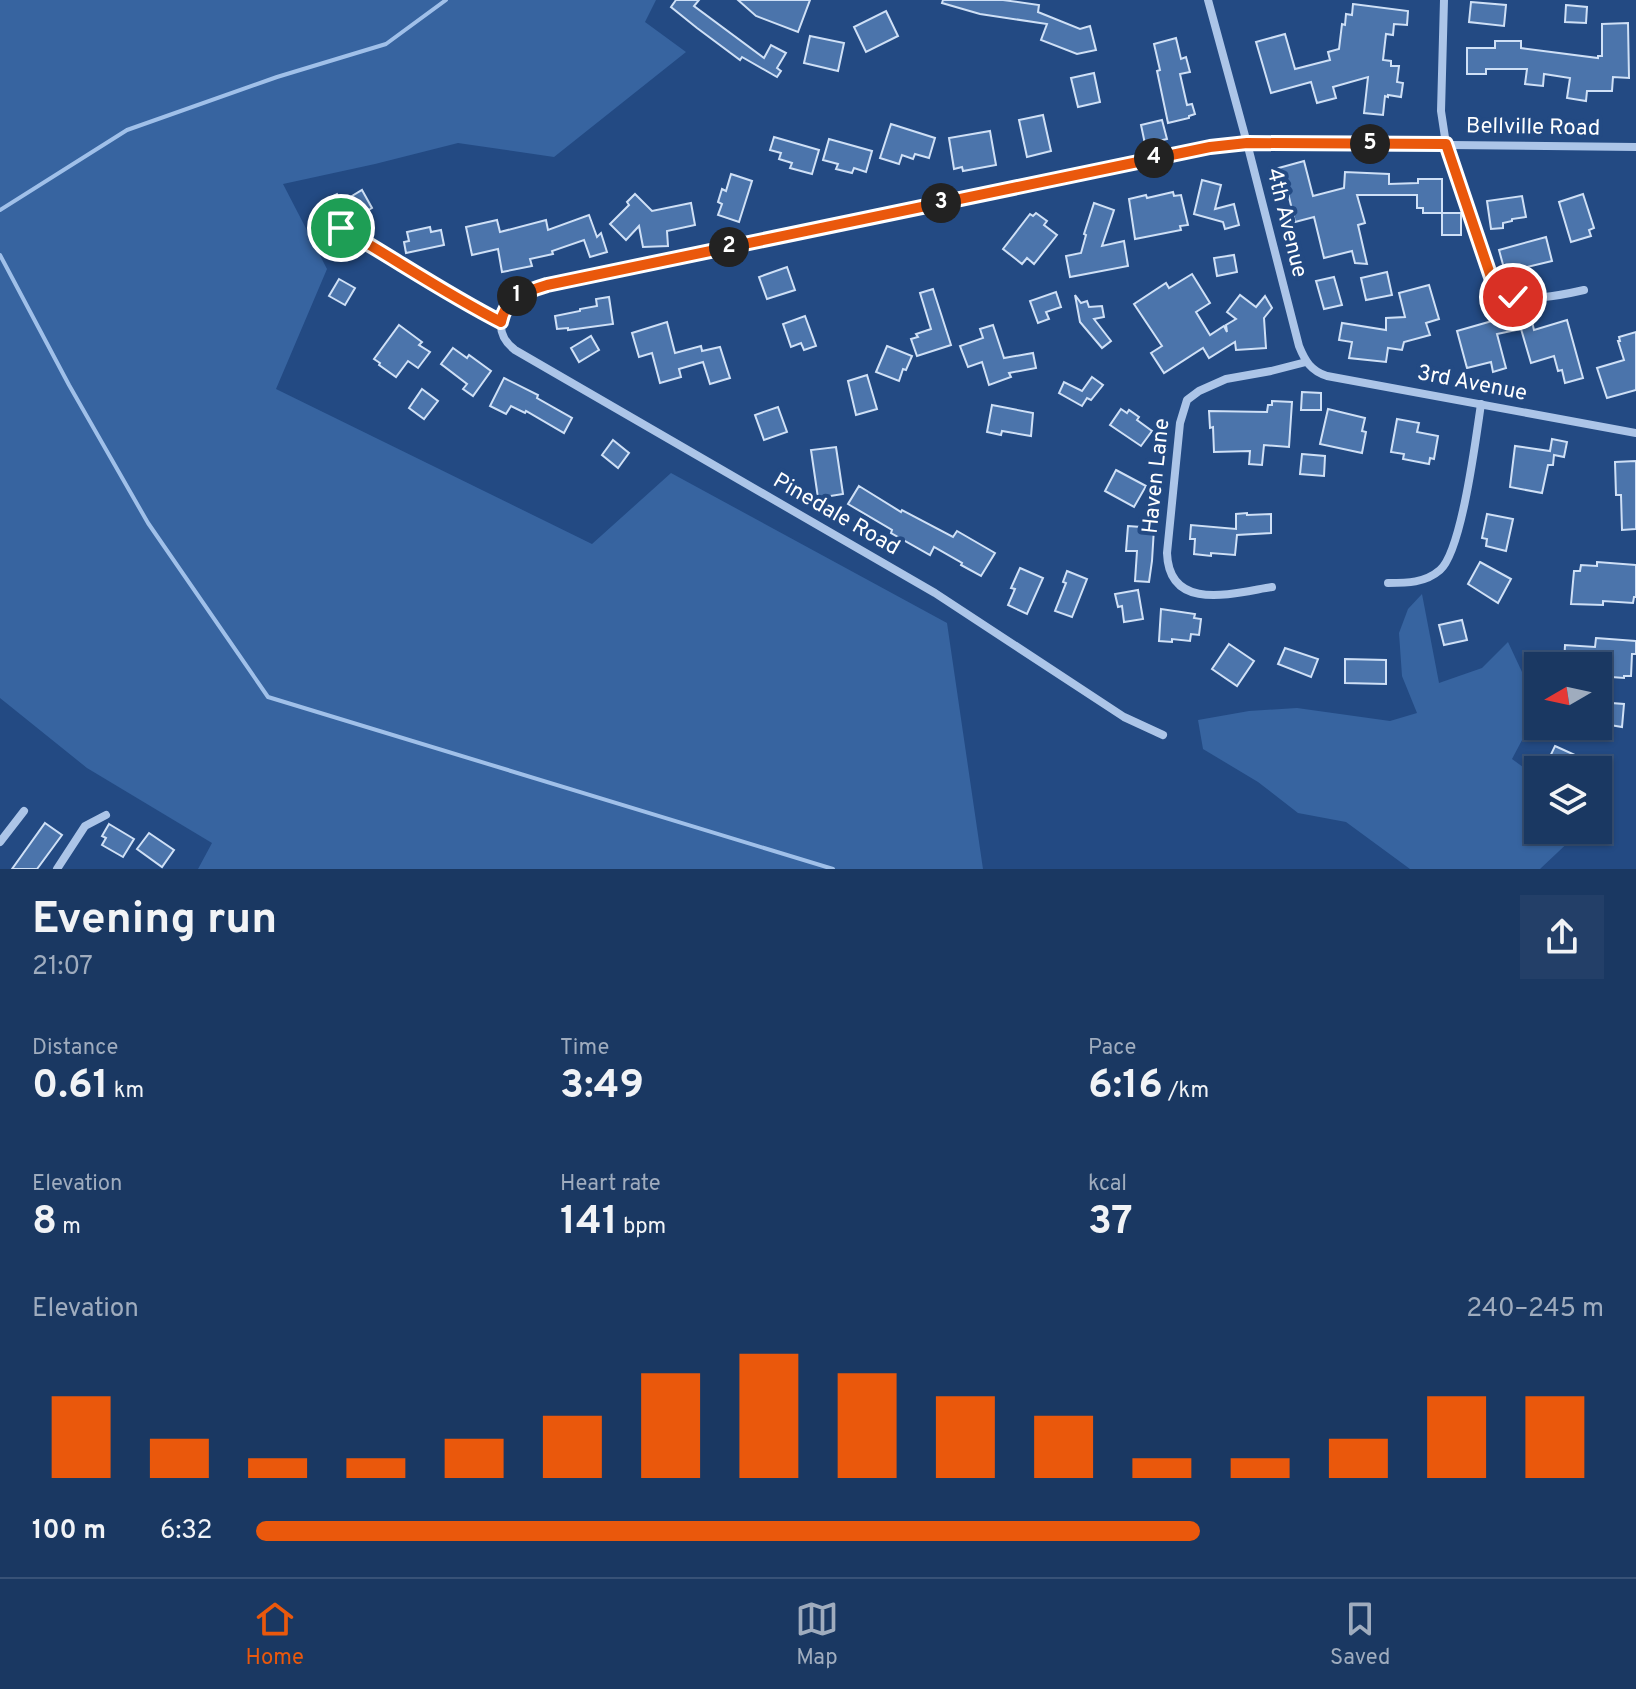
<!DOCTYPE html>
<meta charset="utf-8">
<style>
body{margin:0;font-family:Overpass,sans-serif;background:#233f68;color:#f1f3f6;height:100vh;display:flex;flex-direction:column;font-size:30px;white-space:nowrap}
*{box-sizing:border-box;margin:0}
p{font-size:26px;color:#9facbe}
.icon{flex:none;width:44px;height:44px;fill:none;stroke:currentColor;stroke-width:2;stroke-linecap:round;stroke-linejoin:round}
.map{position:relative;height:869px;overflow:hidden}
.sheet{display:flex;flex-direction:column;background:#1a3862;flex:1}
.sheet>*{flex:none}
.needle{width:52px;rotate:261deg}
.tools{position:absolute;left:1524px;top:652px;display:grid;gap:16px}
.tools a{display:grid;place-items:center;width:88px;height:88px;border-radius:0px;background:#1a3862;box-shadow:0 2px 6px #0004,0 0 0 2px #385277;font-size:40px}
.pin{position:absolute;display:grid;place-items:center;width:68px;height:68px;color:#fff;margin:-34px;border:4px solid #fff;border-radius:50%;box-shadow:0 2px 8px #0007}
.km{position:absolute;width:40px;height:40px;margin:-20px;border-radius:50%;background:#222;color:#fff;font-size:22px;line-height:40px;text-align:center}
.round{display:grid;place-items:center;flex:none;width:84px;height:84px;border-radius:0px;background:#233f68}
.overview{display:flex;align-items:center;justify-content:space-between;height:136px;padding:0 32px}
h1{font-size:44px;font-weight:700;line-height:60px}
.metrics{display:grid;grid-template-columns:repeat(3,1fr);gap:12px;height:136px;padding:8px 32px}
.metrics div{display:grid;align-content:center}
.metrics b{font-size:40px;font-weight:700}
.metrics small{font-size:22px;font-weight:400}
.metrics p{font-size:22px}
.chart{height:224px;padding:16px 32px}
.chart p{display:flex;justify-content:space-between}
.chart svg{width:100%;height:144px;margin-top:8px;stroke:#ea580c;stroke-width:6}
ul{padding:0 32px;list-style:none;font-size:26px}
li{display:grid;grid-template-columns:128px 96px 1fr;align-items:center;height:60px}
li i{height:20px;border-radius:10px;background:#ea580c}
.tab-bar{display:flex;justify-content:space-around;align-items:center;height:112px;border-top:2px solid #385277;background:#1a3862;font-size:22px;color:#9facbe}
.tab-bar a{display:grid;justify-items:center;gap:4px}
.tab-bar .active{color:#ea580c}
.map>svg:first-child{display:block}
</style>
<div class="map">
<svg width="1636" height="869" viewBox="0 0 1636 869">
<rect width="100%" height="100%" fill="#234a83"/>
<g fill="#3764a0">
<polygon points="0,0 656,0 645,22 686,52 554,157 458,143 375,164 283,184 327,269 276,389 592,544 671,473 947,623 983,869 198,869 212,843 87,768 0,698"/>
<polygon points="1422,594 1439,683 1482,668 1508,642 1522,672 1538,689 1538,710 1512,759 1538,778 1538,830 1578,830 1575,836 1540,869 1410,869 1346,822 1298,813 1258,782 1203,749 1198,720 1249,711 1297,708 1390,721 1417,713 1402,676 1399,633 1408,609"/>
</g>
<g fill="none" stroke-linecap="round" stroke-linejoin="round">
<g stroke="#a0c0e9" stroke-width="4">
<polyline points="0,210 127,130 277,77 386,44 446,0"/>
<polyline points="0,255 69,385 148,523 268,697 833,869"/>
</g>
</g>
<g fill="#4b74ab" stroke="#cfe0f6" stroke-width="2">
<polygon points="676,0 699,0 694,6 764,58 771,45 786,53 777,68 781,71 777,77 742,57 740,60 697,28 671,7"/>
<polygon points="738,0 810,0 798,32 756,16"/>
<polygon points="943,0 1003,0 1039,5 1038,12 1080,29 1090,26 1096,50 1077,54 1041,40 1047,24 980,14 942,3"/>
<polygon points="1471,2 1506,5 1504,26 1469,22"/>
<polygon points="1353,4 1408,11 1407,25 1394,24 1393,35 1386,34 1383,60 1391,61 1391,66 1399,66 1397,82 1403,83 1401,97 1388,95 1388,97 1385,96 1383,115 1364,113 1368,77 1333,87 1336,98 1317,103 1311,82 1271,93 1256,42 1285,34 1295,69 1330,60 1328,52 1339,49 1342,24 1345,25 1346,14 1352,15"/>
<polygon points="1566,5 1587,7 1586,23 1565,22"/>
<polygon points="886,11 898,36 866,52 854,27"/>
<polygon points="1628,23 1629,78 1613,77 1612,91 1587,91 1586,101 1567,98 1570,78 1544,74 1543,86 1525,84 1527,69 1486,69 1486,74 1467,74 1467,48 1495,48 1495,41 1521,41 1521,48 1598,58 1598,56 1602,56 1602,24"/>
<polygon points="810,36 844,43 838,71 804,63"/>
<polygon points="1176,38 1181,59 1186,57 1190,72 1180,74 1187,105 1192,104 1195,114 1189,116 1189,118 1168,123 1157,71 1160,70 1154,44"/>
<polygon points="1094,73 1100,102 1078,107 1071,78"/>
<polygon points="1043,115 1051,151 1027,157 1019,120"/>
<polygon points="1162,120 1167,139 1145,144 1141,125"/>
<polygon points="891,124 935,138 929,158 915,154 913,159 902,155 899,164 880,158"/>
<polygon points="990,131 996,165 963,171 962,167 954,169 949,138"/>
<polygon points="774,137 819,150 812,174 790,168 792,163 779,159 781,153 770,150"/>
<polygon points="829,139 872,151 866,172 854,168 852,173 836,169 838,164 823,160"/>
<polygon points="1304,161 1313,196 1344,188 1345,172 1389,174 1389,184 1418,183 1418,179 1442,179 1442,213 1461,213 1461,235 1442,235 1442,213 1423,213 1423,208 1417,208 1417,195 1357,195 1365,223 1358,225 1367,264 1355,263 1352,251 1324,258 1314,217 1295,222 1288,193 1282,194 1275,169"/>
<polygon points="731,174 752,181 739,222 718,215 722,204 718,202 722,189 726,191"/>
<polygon points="1202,180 1221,185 1215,209 1234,204 1239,225 1225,229 1223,222 1194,214"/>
<polygon points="362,190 372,208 347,223 342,221 336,223 324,201 337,194 342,202"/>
<polygon points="1173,192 1174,196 1181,195 1188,225 1180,226 1181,230 1135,239 1129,199 1146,195 1147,198"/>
<polygon points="635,194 652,211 691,203 695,225 667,231 668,246 643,247 639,226 626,240 610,224 629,205 627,202"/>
<polygon points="1583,194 1594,228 1589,230 1591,236 1571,242 1559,202"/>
<polygon points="1522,196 1526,217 1512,219 1512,221 1503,223 1503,228 1491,229 1487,201"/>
<polygon points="1094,203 1114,210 1102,246 1124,241 1128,266 1070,277 1066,256 1081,253 1086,235 1084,234"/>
<polygon points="1036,213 1047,221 1044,225 1057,235 1034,264 1027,258 1022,264 1003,249 1030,214 1033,216"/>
<polygon points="589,215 597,237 601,233 607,252 590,257 584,240 552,251 553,254 530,259 532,266 502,272 498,249 472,255 466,227 497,220 500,232 546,220 548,230"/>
<polygon points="430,227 431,232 441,230 444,245 406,253 404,242 409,241 407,232"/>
<polygon points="1546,237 1552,261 1527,267 1527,285 1513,285 1513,270 1505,272 1499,250"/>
<polygon points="1234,255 1237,272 1217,276 1214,258"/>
<polygon points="787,267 795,290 767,299 759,277"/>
<polygon points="1387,272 1392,295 1366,300 1361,278"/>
<polygon points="1192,274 1210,303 1196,312 1210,335 1224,326 1227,332 1226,325 1236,319 1227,312 1240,295 1256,307 1265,296 1272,308 1264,318 1266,348 1236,350 1235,342 1209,358 1203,348 1164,373 1151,353 1162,346 1134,304 1166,283 1169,288"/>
<polygon points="1334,277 1342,305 1324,309 1316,281"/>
<polygon points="339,279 355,288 345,305 329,296"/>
<polygon points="1429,285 1439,319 1426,323 1430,335 1404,342 1402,350 1388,348 1386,362 1349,358 1352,342 1339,340 1342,323 1386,330 1386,318 1405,317 1399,293"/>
<polygon points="933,289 951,345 917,356 911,339 918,337 916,334 931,329 920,293"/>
<polygon points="1056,292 1061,307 1046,312 1049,319 1038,323 1030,301"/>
<polygon points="1075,295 1081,303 1087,301 1089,307 1102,306 1104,317 1094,319 1111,341 1102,348 1080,322"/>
<polygon points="609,297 613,324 568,330 568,328 557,329 555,316 580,311 580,309 597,306 596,299"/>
<polygon points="1525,305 1528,305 1534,330 1567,320 1583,378 1565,383 1562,370 1558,371 1554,356 1531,363 1521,329 1497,334 1506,368 1493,372 1491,362 1467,368 1457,331 1513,315 1511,308"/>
<polygon points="805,316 816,346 804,350 801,343 791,347 783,324"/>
<polygon points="667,322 675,353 701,346 702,351 720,347 730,378 710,384 703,362 679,369 681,377 660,383 652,353 639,357 632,333"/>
<polygon points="399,325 422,342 419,345 430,352 418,368 408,361 396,377 379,365 380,363 374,359"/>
<polygon points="993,325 1004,358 1033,353 1036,368 1009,373 1011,377 989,385 982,362 968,367 960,346 983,338 980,329"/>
<polygon points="1636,332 1636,390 1607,398 1597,368 1624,360 1618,341 1620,341 1619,337"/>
<polygon points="591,336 599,350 579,362 571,348"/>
<polygon points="887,346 912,356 906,370 903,369 899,381 876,372"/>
<polygon points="453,348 467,358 469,355 491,371 473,396 463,389 467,384 441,364"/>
<polygon points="867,375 877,409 856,415 848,381"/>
<polygon points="1092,377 1103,385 1091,400 1087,398 1082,406 1059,393 1064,382 1082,391"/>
<polygon points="504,378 538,395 537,398 572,418 564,433 526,411 525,413 511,406 506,414 490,406"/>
<polygon points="422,389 438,401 424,419 409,408"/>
<polygon points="1302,392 1321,393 1321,410 1301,410"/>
<polygon points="1272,401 1292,402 1289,447 1264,445 1262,465 1249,464 1250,451 1214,452 1213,427 1210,428 1209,411 1267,412 1268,405 1272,405"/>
<polygon points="992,405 1033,413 1031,436 1002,431 1001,435 987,432"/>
<polygon points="778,407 787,432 764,440 755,415"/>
<polygon points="1121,409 1127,413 1129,410 1139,417 1137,420 1152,431 1141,446 1110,425"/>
<polygon points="1328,409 1365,418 1362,431 1366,432 1362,453 1320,444"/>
<polygon points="1397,419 1419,423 1417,432 1438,436 1434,459 1430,458 1429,464 1403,459 1404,454 1391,452"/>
<polygon points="1552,439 1567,442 1564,457 1554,455 1553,465 1548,465 1542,493 1510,487 1515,446 1550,451"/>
<polygon points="613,440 629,453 618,468 602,455"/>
<polygon points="836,447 843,494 818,498 811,450"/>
<polygon points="1302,454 1325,456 1324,476 1300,474"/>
<polygon points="1636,461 1636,529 1622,530 1621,495 1616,495 1615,462"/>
<polygon points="1116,470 1146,486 1134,507 1105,491"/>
<polygon points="859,486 901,512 902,510 953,537 957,531 995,553 981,576 961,565 962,563 934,547 930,555 891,533 892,530 848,504"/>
<polygon points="1247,513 1247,515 1271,514 1271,533 1237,535 1235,555 1211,553 1211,556 1194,554 1195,539 1190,539 1191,525 1236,529 1236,514"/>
<polygon points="1487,514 1513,519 1506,551 1486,546 1487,539 1482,538"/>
<polygon points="1128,526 1154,528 1152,561 1149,582 1135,581 1137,551 1126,551"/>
<polygon points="1480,562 1511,579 1498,603 1468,584"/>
<polygon points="1597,562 1636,565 1636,597 1634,597 1633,603 1603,601 1603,605 1571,604 1574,571 1580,571 1581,565 1597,566"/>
<polygon points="1020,568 1043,578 1027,614 1008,605 1015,589 1011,588"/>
<polygon points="1067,571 1087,579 1072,617 1055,611 1066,583 1063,582"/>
<polygon points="1138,590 1143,619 1124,622 1122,606 1118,607 1115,594"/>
<polygon points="1161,609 1195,614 1194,618 1201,619 1199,635 1191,634 1190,641 1172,639 1172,642 1159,641"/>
<polygon points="1462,620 1467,640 1444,645 1439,625"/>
<polygon points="1596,638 1636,641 1636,654 1632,654 1631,676 1624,676 1624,678 1598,676 1598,666 1564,666 1565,645 1595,647"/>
<polygon points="1229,644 1254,661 1237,686 1212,669"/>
<polygon points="1285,648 1318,659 1311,677 1278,664"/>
<polygon points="1345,659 1386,660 1386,684 1345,683"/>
<polygon points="1598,702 1624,704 1622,727 1598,723"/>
<polygon points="1555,746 1608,770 1556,770 1546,765"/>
<polygon points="45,823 62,835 37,869 12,869"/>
<polygon points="109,824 134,839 123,857 102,845 106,838 102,836"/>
<polygon points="149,833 174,850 162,867 137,849"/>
</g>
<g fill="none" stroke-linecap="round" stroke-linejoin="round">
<g stroke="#acc5e8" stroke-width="8">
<path d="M 1208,0 L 1247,143 L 1299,346 C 1305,361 1311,371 1327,376 L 1636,433"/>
<path d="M 1444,0 L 1441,111 L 1446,144 L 1494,286 L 1500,294 C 1526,302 1558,296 1584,290"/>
<path d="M 341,228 C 395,259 446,294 501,322"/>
<path d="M 1388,583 C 1407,583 1425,583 1440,570 C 1462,551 1476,437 1481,404"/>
<path d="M 1272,587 C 1234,593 1169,613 1167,553 L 1180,423 L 1187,400 L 1199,391 L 1226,379 L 1271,371 L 1306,362"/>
<path d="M 1163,735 L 1124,717 L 935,593 L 515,350 C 506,343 500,335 501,322 C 503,289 550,284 575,278 L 1210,147 L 1247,143 L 1636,147"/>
<polyline points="0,842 24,811"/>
<polyline points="57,869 85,826 106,815"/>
</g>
</g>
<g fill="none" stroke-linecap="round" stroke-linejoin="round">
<defs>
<path id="route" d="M 341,228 C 395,259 446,294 501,322 C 505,298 527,291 547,285 L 1210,147 L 1247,143 L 1446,144 L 1494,286 L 1500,294 L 1513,297"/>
</defs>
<use href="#route" stroke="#fff" stroke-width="16"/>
<use href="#route" stroke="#ea580c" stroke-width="10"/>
</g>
<g text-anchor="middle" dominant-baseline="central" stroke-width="8" stroke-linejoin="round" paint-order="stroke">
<g font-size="22" fill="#fff" stroke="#234a83">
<text transform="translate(1533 128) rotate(1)">Bellville Road</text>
<text transform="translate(1286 223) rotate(76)">4th Avenue</text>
<text transform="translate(1472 384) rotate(11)">3rd Avenue</text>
<text transform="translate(1157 476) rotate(-84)">Haven Lane</text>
<text transform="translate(836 515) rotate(30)">Pinedale Road</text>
</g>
</g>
</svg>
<div class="tools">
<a><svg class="needle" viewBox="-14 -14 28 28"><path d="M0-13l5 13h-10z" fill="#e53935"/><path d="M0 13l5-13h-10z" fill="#9facbe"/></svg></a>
<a><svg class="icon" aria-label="layers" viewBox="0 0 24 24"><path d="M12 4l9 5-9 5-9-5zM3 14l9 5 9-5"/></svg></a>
</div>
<div class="pin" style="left:341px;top:228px;background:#1e9e55"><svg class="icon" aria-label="arrive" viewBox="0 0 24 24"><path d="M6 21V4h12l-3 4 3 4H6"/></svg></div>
<div class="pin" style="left:1513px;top:297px;background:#d93025"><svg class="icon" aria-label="check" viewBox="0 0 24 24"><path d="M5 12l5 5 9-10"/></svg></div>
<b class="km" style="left:517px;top:296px">1</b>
<b class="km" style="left:729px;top:247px">2</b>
<b class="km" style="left:941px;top:203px">3</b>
<b class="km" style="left:1154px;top:158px">4</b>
<b class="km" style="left:1370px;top:144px">5</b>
</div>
<section class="sheet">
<div class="overview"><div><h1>Evening run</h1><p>21:07</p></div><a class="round"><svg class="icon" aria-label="share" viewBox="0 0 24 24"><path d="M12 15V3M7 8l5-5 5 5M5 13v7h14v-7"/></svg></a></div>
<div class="metrics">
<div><p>Distance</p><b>0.61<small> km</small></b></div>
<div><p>Time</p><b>3:49</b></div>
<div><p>Pace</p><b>6:16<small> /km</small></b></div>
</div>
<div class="metrics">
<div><p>Elevation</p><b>8<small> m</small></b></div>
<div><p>Heart rate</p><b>141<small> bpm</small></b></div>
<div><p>kcal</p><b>37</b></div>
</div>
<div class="chart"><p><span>Elevation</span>240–245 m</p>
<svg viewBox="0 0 160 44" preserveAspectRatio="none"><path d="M5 44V19M15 44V32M25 44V38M35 44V38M45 44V32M55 44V25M65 44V12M75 44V6M85 44V12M95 44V19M105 44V25M115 44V38M125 44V38M135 44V32M145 44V19M155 44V19"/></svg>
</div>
<ul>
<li><b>100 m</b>6:32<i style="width:70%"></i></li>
</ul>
</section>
<nav class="tab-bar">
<a class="active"><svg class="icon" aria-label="home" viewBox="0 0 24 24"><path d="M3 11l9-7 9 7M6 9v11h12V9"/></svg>Home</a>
<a><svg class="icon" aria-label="map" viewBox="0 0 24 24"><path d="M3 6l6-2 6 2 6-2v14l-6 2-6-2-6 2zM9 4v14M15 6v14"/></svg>Map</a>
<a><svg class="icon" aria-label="saved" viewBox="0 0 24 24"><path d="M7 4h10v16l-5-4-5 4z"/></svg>Saved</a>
</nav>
